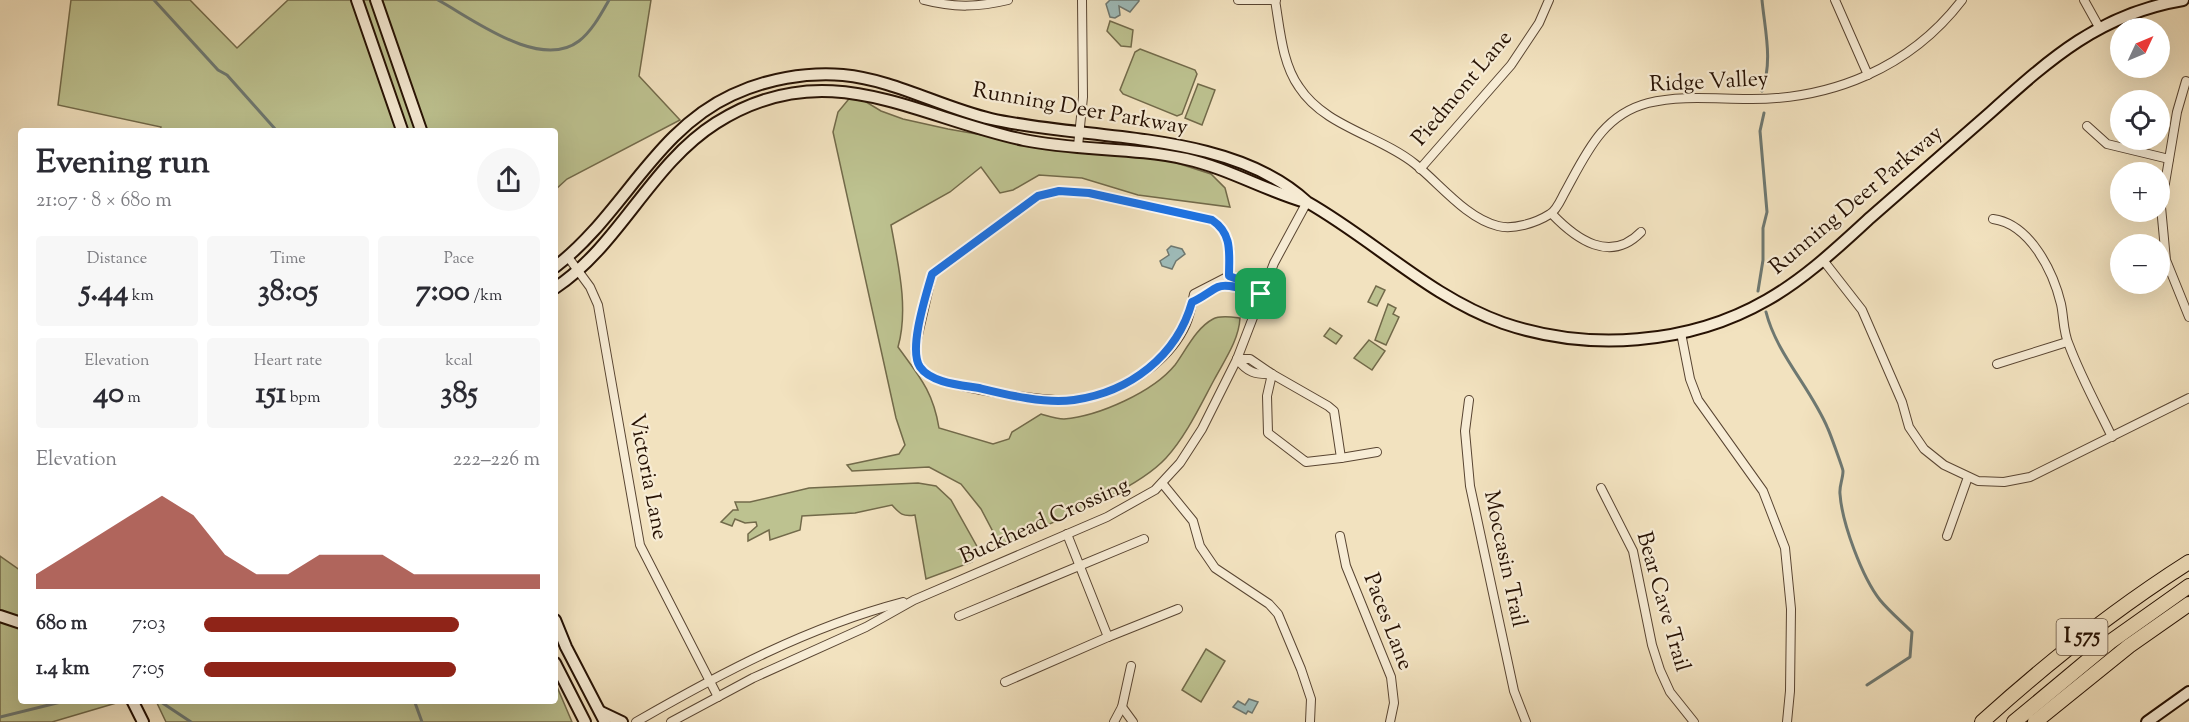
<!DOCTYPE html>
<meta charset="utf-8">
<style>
body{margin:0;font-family:"Sorts Mill Goudy",serif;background:#f7f7f7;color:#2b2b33;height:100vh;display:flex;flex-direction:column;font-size:22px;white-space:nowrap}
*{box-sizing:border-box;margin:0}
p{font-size:20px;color:#7c7c81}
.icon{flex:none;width:33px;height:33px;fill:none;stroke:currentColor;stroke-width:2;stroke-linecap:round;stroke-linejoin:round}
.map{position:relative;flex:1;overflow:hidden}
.side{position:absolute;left:18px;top:128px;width:540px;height:576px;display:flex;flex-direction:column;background:#fff;border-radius:6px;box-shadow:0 6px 24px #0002}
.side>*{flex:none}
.needle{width:39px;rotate:46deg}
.tools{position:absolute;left:2110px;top:18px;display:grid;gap:12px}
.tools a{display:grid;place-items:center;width:60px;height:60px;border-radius:50%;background:#fff;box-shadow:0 6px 24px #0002;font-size:30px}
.pin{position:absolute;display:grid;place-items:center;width:51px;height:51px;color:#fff;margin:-26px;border-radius:12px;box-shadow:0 3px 9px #0006}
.round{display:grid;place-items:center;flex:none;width:63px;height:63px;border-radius:32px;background:#f7f7f7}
.head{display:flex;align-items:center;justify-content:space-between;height:102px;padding:0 18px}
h1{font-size:33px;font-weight:700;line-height:45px}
.stats{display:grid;grid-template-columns:repeat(3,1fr);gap:9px;height:102px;padding:6px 18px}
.stats div{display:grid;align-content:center;border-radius:6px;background:#f7f7f7;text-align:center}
.stats b{font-size:30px;font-weight:700}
.stats small{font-size:16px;font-weight:400}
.stats p{font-size:16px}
.chart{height:168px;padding:12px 18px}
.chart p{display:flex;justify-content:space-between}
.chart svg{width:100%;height:108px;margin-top:6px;fill:#8f2418;opacity:.7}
ul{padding:0 18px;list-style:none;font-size:20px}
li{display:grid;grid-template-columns:96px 72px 1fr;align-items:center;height:45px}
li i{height:15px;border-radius:8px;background:#8f2418}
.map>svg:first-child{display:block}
</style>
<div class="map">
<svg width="2189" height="722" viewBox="0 0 2189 722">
<rect width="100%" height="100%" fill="#f2e2bf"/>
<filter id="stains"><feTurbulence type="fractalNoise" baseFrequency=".00333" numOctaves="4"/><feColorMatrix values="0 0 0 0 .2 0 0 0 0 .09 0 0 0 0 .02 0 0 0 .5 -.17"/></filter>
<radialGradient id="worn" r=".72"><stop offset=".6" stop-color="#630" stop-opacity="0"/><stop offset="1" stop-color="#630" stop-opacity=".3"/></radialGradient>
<g fill="#bdc290" stroke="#726a4a" stroke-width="1.5">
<polygon points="71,0 190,0 237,48 288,0 651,0 639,76 680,120 567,179 555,190 555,130 160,130 161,127 58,105"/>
<polygon points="1110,21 1133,30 1131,47 1121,46 1107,31"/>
<polygon points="1140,49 1195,70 1197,74 1182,114 1177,116 1123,94 1120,90 1135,52"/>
<polygon points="1198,84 1215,90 1202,125 1185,118"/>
<path d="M 853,94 L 881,111 L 903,119 L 948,129 L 1090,154 L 1155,156 L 1211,174 L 1225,188 L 1230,207 L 1138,195 L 1082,178 L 1039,175 L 1013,190 L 1000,193 L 981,167 L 950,192 L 891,225 C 898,264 909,308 898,347 C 919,376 933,391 939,428 L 993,444 L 1009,439 L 1012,432 L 1041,414 C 1048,416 1057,419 1064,419 C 1099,416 1153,392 1175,365 C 1186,350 1196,328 1213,319 C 1220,315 1232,317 1240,318 C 1239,340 1224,361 1214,380 C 1200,406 1186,436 1166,458 C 1134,493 1045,525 1000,545 L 981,509 L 961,484 L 929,467 L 852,471 L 847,465 L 899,454 L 905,445 L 896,418 L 833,132 L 838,112 Z"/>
<polygon points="1376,286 1385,290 1377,306 1368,302"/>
<polygon points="1388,304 1396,308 1393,314 1399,317 1386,345 1375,340"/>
<polygon points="1330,328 1342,336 1336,344 1324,336"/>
<polygon points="1369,340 1385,351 1372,370 1354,358"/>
<path d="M 918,483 L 936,486 L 951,500 L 979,550 L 972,562 L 926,579 L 915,515 C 903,517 900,514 892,505 L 855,513 L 802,516 L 800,530 L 770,540 L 769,530 L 748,541 L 748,534 L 757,526 L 756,522 L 745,523 L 735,519 L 732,526 L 721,522 L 733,510 L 738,510 L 735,502 L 750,502 L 809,488 Z"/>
<polygon points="0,556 21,571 21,700 123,701 52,722 0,722"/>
<polygon points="1206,649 1225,661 1201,702 1182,690"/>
<polygon points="555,682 572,722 166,722 156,701 555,700"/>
</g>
<g fill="#9ebcba" stroke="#6e7871" stroke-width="1.5">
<polygon points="1110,0 1139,0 1139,1 1130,12 1119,6 1120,15 1115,18 1110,17 1106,4"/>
<polygon points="1171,246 1182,249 1185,254 1176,261 1172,269 1162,266 1160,261 1169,255 1167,250"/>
<polygon points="1249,699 1258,702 1252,713 1248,711 1246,714 1233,707 1238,701 1245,705"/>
</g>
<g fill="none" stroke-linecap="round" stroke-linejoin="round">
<g stroke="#6e7871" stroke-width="3">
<polyline points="154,0 218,70 227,75 276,130"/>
<path d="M 438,0 C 473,19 540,71 579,41 C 592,31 601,14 609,0"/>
<path d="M 1762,91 C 1773,61 1765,31 1762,0"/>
<polyline points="1758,291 1763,260 1763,228 1767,212 1760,131 1764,113"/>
<path d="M 1766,312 C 1777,355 1811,388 1828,429 C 1830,433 1843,469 1843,471 C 1843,479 1839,486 1840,494 C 1842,523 1862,577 1880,600 C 1889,611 1902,622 1912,632 L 1910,657 L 1867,685"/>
<polyline points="158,700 191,722"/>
<polyline points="414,700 422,722"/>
<polyline points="0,717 69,700"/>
</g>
<defs>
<g id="street">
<path d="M 924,0 C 954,8 979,7 1008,0"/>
<polyline points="1238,0 1276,0"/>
<path d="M 1275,0 C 1280,29 1282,63 1299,87 C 1325,127 1379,135 1415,164 C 1440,184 1466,218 1498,226 C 1513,230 1536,223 1550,214 C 1557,210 1561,199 1565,192 C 1586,154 1602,115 1648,103 C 1680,95 1716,99 1748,99 C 1831,100 1910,68 1962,0"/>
<polyline points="1835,0 1868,75"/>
<polyline points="2084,0 2099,27"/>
<polyline points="2186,81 2177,112 2161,207 2166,260 2189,317"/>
<polyline points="2087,126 2107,144 2169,159"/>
<polyline points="1078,146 1083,97 1082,0"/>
<polyline points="1420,169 1511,65 1539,23 1549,0"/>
<path d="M 1552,214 C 1576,239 1610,264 1641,232"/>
<path d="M 1993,219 C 2030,224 2053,271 2061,304 C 2064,318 2063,332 2069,345 C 2081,377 2097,406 2112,437"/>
<polyline points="568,257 590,287 598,305 640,545 718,697"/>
<polyline points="1823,260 1862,310 1902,402 1909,427 1924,449 1944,465 1978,481 2004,482 2030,477 2189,398"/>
<path d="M 1229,286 C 1229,262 1236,236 1212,220 L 1089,193 L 1059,191 L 1038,196 L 932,274 L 915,348 C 916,358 918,366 926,373 C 944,387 1048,403 1073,400 C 1082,399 1094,396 1104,393 C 1136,383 1172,356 1186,324 C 1190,315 1192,304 1194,294 L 1229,276 L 1251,284 L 1261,294"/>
<path d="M 1192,302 C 1201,298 1209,292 1217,287 C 1228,282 1248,292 1260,294"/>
<polyline points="1681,333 1690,379 1698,400 1763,491 1785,548 1791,609 1790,691 1787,722"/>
<polyline points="1237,359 1250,359 1272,374 1328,406 1334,411 1341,458 1306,462 1268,433 1267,396 1272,374"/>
<path d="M 1237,359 C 1247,372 1255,375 1272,374"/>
<polyline points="1997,364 2067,342"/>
<polyline points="1469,400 1465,431 1470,486 1514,691 1526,722"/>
<polyline points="1341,458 1377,452"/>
<polyline points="1162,483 1193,521 1200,546 1215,568 1269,604 1278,614 1301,669 1311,699 1310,722"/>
<polyline points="1601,488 1633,551 1652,645 1660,670 1670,692 1694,722"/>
<polyline points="1067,534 1108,637 1178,609"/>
<polyline points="1340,536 1346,566 1391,677 1394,703 1390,722"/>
<polyline points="1947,536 1968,477"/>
<polyline points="959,616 1144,539"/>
<polyline points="1005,682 1108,637"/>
<polyline points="1122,707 1133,722"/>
<path d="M 636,722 C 721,673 808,627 903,602"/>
<polyline points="671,722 753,678 866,627 914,600 1107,517 1155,490 1180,463 1202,429 1237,359 1274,263 1307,202"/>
<polyline points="1114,722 1122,707 1131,666"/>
</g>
<g id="secondary">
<polyline points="357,0 402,130"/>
<polyline points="376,0 421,130"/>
<path d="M 555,267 C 622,216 654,131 732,95 C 766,79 806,72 843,75 C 895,80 940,107 991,119 C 1088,141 1230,130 1307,202 C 1374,240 1430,297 1503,323 C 1588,352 1689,345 1767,300 C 1806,278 1838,247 1871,217 C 1911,182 1951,147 1991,112 C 2051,58 2100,14 2183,0"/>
<path d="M 555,288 C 620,245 650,165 716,123 C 827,53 912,116 1024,140 C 1077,151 1132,147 1186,159 C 1227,168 1264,190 1305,202"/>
<polyline points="0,616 21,623"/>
<polyline points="555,620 566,647 605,722"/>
<polyline points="555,663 585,722"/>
<polyline points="132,700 143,722"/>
<polyline points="601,712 622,722"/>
<polyline points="2147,722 2189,692"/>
</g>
<g id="highway">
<path d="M 1982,722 C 2047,663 2115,609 2189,562"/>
<polyline points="2014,722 2110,642 2189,586"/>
<polyline points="2035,722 2129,646 2189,604"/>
</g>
</defs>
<use href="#street" stroke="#594532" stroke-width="10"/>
<use href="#secondary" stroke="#261103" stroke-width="14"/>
<use href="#highway" stroke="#261103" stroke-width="16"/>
<use href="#street" stroke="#f7ecd5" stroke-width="8"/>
<use href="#secondary" stroke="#f7ecd5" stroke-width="10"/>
<use href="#highway" stroke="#f2e2bf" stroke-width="14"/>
</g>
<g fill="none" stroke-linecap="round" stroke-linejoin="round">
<defs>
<path id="route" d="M 1059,191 L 1089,193 L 1212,220 C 1233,234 1229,254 1229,276 L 1251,284 L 1261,294 C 1250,292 1229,282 1218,287 C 1211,290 1202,298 1192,302 C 1177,356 1130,392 1074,400 C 1044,404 1008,395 979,388 C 961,385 931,383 920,367 C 908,350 926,295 932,274 L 1038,196 Z"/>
</defs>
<use href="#route" stroke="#fff" stroke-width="12"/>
<use href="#route" stroke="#1a73e8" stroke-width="8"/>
</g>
<g text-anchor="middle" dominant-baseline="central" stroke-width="4.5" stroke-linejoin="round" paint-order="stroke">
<rect fill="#f7ecd5" stroke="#655342" stroke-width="1.5" x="2056.5" y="619" width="51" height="36" rx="4.5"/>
<g font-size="21" font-weight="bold" fill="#261103">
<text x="2082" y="637">I 575</text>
</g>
<g font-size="22" fill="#261103" stroke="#f7ecd5">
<text transform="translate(1709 83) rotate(-3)">Ridge Valley</text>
<text transform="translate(1463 89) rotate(-50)">Piedmont Lane</text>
<text transform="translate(1080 110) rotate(10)">Running Deer Parkway</text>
<text transform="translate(1857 201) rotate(-40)">Running Deer Parkway</text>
<text transform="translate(647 477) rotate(79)">Victoria Lane</text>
<text transform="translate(1045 522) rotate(-24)">Buckhead Crossing</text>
<text transform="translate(1504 559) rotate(78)">Moccasin Trail</text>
<text transform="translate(1662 602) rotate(74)">Bear Cave Trail</text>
<text transform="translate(1387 622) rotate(69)">Paces Lane</text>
</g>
</g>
<rect width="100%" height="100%" filter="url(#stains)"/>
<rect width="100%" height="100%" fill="url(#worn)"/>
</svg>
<div class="tools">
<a><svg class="needle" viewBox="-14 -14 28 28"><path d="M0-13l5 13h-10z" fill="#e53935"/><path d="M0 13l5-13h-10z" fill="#7c7c81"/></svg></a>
<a><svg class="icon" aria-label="locate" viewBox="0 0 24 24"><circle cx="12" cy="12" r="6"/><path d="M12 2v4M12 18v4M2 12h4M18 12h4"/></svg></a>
<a>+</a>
<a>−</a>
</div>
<div class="pin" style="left:1261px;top:294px;background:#1e9e55"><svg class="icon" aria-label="arrive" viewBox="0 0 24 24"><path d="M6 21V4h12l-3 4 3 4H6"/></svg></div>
<section class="side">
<div class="head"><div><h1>Evening run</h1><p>21:07 · 8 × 680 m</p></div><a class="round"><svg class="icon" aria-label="share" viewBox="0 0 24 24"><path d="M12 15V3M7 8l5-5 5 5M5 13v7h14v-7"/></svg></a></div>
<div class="stats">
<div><p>Distance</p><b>5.44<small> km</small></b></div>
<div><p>Time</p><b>38:05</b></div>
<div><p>Pace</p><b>7:00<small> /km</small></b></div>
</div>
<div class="stats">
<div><p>Elevation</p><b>40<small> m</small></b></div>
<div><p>Heart rate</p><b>151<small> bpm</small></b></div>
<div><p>kcal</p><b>385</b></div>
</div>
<div class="chart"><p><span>Elevation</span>222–226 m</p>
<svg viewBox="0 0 160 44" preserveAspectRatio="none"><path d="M0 44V38L10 30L20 22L30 14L40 6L50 14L60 30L70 38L80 38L90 30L100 30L110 30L120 38L130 38L140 38L150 38L160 38V44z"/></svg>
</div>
<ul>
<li><b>680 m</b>7:03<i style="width:76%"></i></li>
<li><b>1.4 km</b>7:05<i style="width:75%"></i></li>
</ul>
</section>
</div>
